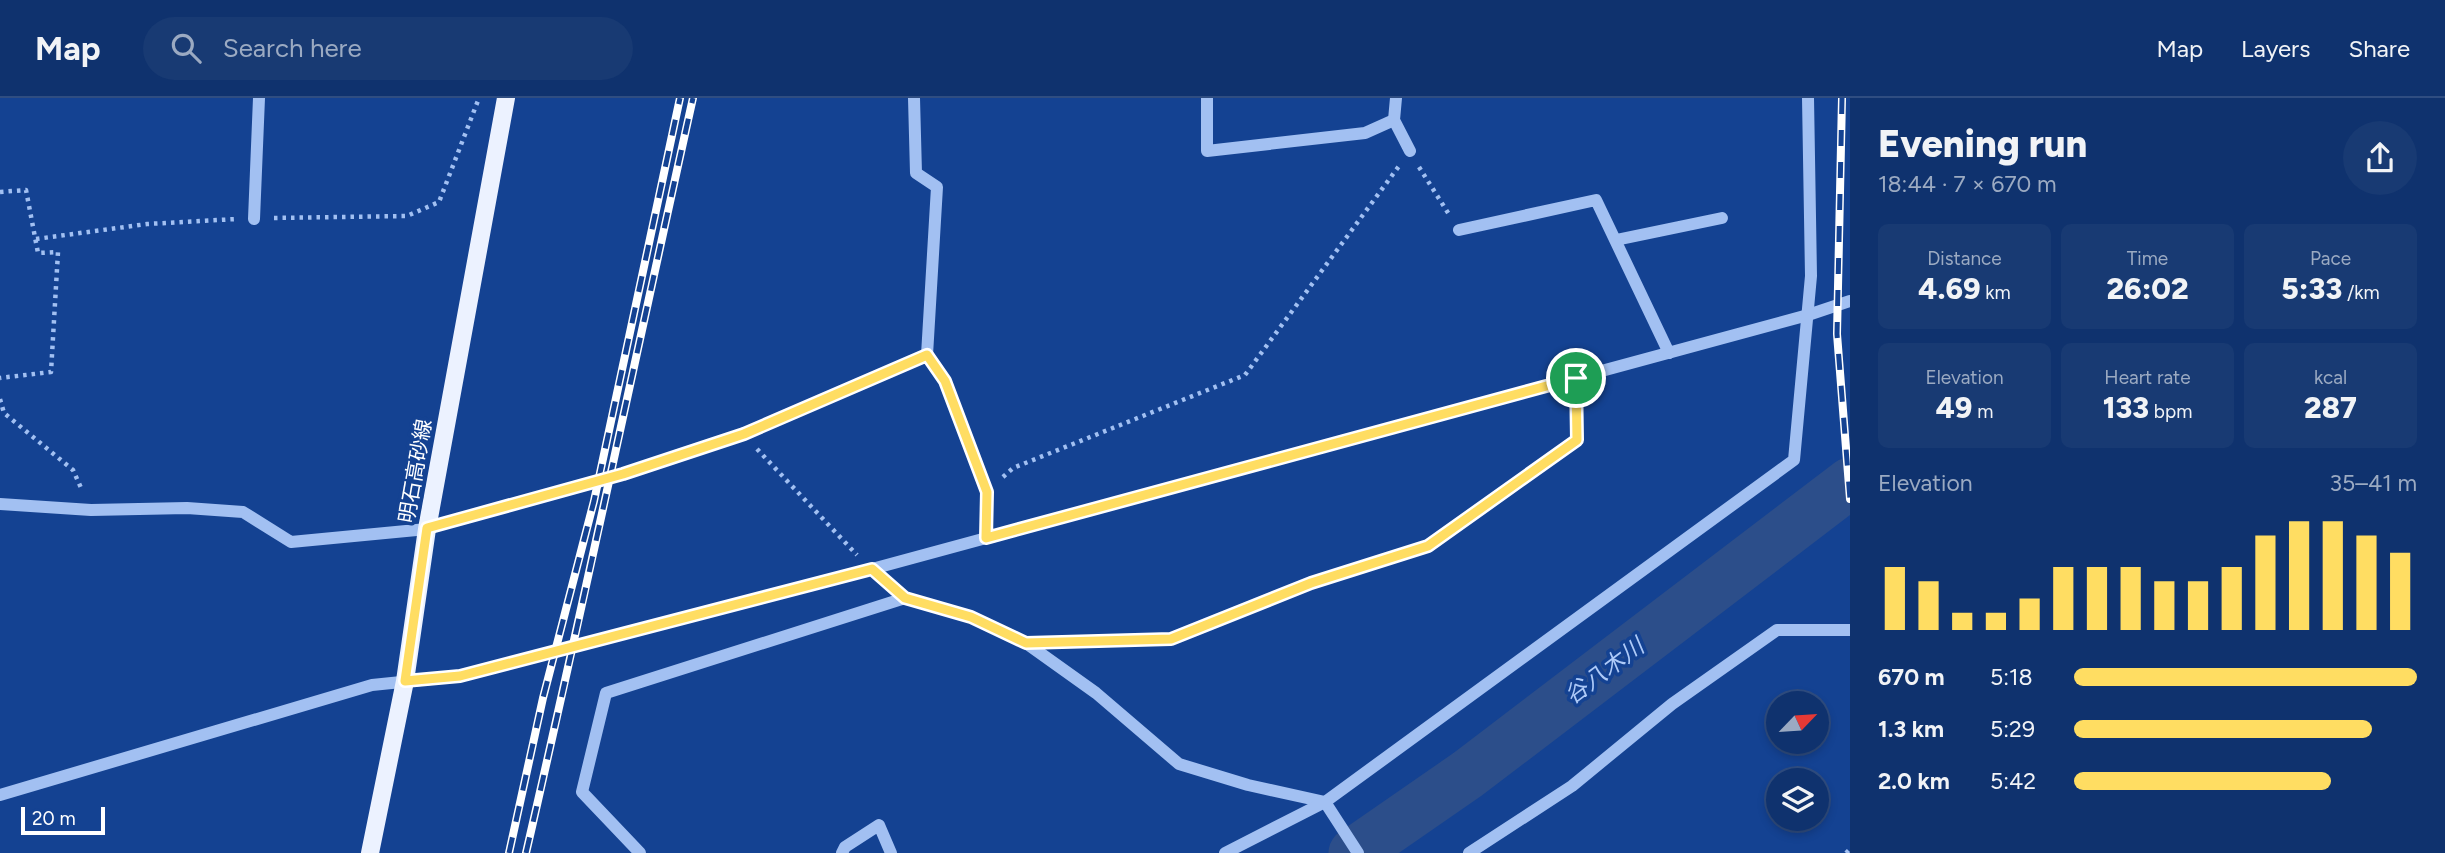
<!DOCTYPE html>
<meta charset="utf-8">
<style>
body{margin:0;font-family:Figtree,"Noto Sans JP",sans-serif;background:#183a73;color:#f1f3f6;height:100vh;display:flex;flex-direction:column;font-size:26px;white-space:nowrap}
*{box-sizing:border-box;margin:0}
p{font-size:23px;color:#9baac2}
.icon{flex:none;width:38px;height:38px;fill:none;stroke:currentColor;stroke-width:2;stroke-linecap:round;stroke-linejoin:round}
.map{position:relative;flex:1;overflow:hidden}
.details{display:flex;flex-direction:column;background:#0f326e;width:595px}
.details>*{flex:none}
.needle{width:46px;rotate:65deg}
.tools{position:absolute;left:1766px;top:593px;display:grid;gap:14px}
.tools a{display:grid;place-items:center;width:63px;height:63px;border-radius:50%;background:#0f326e;box-shadow:0 4px 10px #0003,0 0 0 2px #2f4d81;font-size:35px}
.scale{position:absolute;left:21px;bottom:18px;width:84px;box-sizing:border-box;padding-left:7px;border:4px solid #fff;border-top:0;font-size:19px;line-height:24px;white-space:nowrap;color:#fff;-webkit-text-stroke:5px #144292;paint-order:stroke}
.pin{position:absolute;display:grid;place-items:center;width:60px;height:60px;color:#fff;margin:-30px;border:4px solid #fff;border-radius:50%;box-shadow:0 2px 7px #0007}
.round{display:grid;place-items:center;flex:none;width:74px;height:74px;border-radius:37px;background:#183a73}
.headline{display:flex;align-items:center;justify-content:space-between;height:119px;padding:0 28px}
h1{font-size:38px;font-weight:800;line-height:52px}
.stats{display:grid;grid-template-columns:repeat(3,1fr);gap:10px;height:119px;padding:7px 28px}
.stats div{display:grid;align-content:center;border-radius:10px;background:#183a73;text-align:center}
.stats b{font-size:30px;font-weight:800}
.stats small{font-size:19px;font-weight:400}
.stats p{font-size:19px}
.chart{height:196px;padding:14px 28px}
.chart p{display:flex;justify-content:space-between}
.chart svg{width:100%;height:126px;margin-top:7px;stroke:#ffdd62;stroke-width:6}
ul{padding:0 28px;list-style:none;font-size:23px}
li{display:grid;grid-template-columns:112px 84px 1fr;align-items:center;height:52px}
li i{height:18px;border-radius:9px;background:#ffdd62}
header{display:flex;align-items:center;gap:42px;box-sizing:border-box;height:98px;padding:0 35px;background:#0f326e;border-bottom:2px solid #2f4d81}
header strong{font-size:33px}
nav{display:flex;gap:38px;margin-inline-start:auto;font-size:24px}
.search{width:490px;height:63px;background:#183a73;display:flex;align-items:center;gap:18px;box-sizing:border-box;padding:0 24px;border-radius:38px;color:#9baac2;font-size:26px}
main{display:flex;flex:1;min-height:0}
.map>svg:first-child{display:block}
</style>
<header>
<strong>Map</strong>
<div class="search"><svg class="icon" aria-label="search" viewBox="0 0 24 24"><circle cx="10" cy="10" r="6"/><path d="M15 15l6 6"/></svg>Search here</div>
<nav><a>Map</a><a>Layers</a><a>Share</a></nav>
</header>
<main>
<div class="map">
<svg width="1850" height="755" viewBox="0 0 1850 755">
<rect width="100%" height="100%" fill="#144292"/>
<g fill="none" stroke-linecap="round" stroke-linejoin="round">
<polyline stroke="#2c4e8a" stroke-width="51" points="1354,755 1468,676 1850,385"/>
<g stroke="#a2c0f2" stroke-width="4.5" stroke-dasharray="3.5 5" stroke-linecap="butt">
<polyline points="1419,69 1450,118"/>
<polyline points="0,94 26,92 38,155 58,154 51,274 0,280"/>
<polyline points="274,120 407,118 439,104 479,0"/>
<polyline points="36,141 147,126 237,121"/>
<polyline points="0,301 4,315 73,372 82,392"/>
<polyline points="757,351 857,457"/>
<polyline points="1003,379 1013,370 1245,277 1399,68"/>
<polyline points="452,424 623,376 728,341"/>
<polyline points="1060,544 1171,541 1311,485 1410,454"/>
<polyline points="1846,755 1850,751"/>
</g>
<g stroke="#a2c0f2" stroke-width="12">
<polyline points="914,0 916,75 937,89 927,257 945,283 987,394 986,440"/>
<polyline points="1207,0 1207,53 1365,35 1394,22"/>
<polyline points="1396,0 1394,22 1410,53"/>
<polyline points="254,121 259,0"/>
<polyline points="1459,132 1596,102 1669,255"/>
<polyline points="1616,142 1722,120"/>
<polyline points="744,336 927,257"/>
<polyline points="0,406 91,412 187,410 243,414 291,444 427,431"/>
<polyline points="1428,448 1577,342 1575,280"/>
<polyline points="872,471 905,500 971,519 1026,545 1096,595 1179,666 1248,687 1325,704 1358,755"/>
<polyline points="0,697 372,587 460,578 872,471 1808,217 1850,203"/>
<polyline points="640,755 582,694 606,595 905,500"/>
<polyline points="842,755 845,749 879,727 891,755"/>
<polyline points="1225,755 1325,704 1794,362 1811,178 1808,0"/>
<polyline points="1469,755 1572,688 1672,606 1777,532 1850,532"/>
</g>
<polyline stroke="#ecf2ff" stroke-width="18" points="370,755 405,583 427,431 506,0"/>
<defs>
<g id="rail">
<polyline points="1842,0 1837,236 1850,401"/>
<polyline points="509,755 543,600 594,403 680,0"/>
<path d="M 526,755 C 584,504 637,252 693,0"/>
</g>
</defs>
<use href="#rail" stroke="#fff" stroke-width="8"/>
<use href="#rail" stroke="#144292" stroke-width="5" stroke-dasharray="16" stroke-linecap="butt"/>
</g>
<g fill="none" stroke-linecap="round" stroke-linejoin="round">
<defs>
<polygon id="route" points="927,257 945,283 987,394 986,440 1576,280 1577,342 1428,448 1311,485 1171,541 1026,545 971,519 905,500 872,471 460,578 405,583 427,430 623,376 744,336"/>
</defs>
<use href="#route" stroke="#fff" stroke-width="14"/>
<use href="#route" stroke="#ffdd62" stroke-width="9"/>
</g>
<g text-anchor="middle" dominant-baseline="central" stroke-width="7" stroke-linejoin="round" paint-order="stroke">
<g font-size="21" fill="#fff" stroke="#144292">
<text transform="translate(415 373) rotate(-80)">明石高砂線</text>
</g>
<g font-size="23" font-style="italic" fill="#aecaf8" stroke="#144292">
<text transform="translate(1604 573) rotate(-37)">谷八木川</text>
</g>
</g>
</svg>
<div class="tools">
<a><svg class="needle" viewBox="-14 -14 28 28"><path d="M0-13l5 13h-10z" fill="#e53935"/><path d="M0 13l5-13h-10z" fill="#9baac2"/></svg></a>
<a><svg class="icon" aria-label="layers" viewBox="0 0 24 24"><path d="M12 4l9 5-9 5-9-5zM3 14l9 5 9-5"/></svg></a>
</div>
<div class="scale">20 m</div>
<div class="pin" style="left:1576px;top:280px;background:#1e9e55"><svg class="icon" aria-label="arrive" viewBox="0 0 24 24"><path d="M6 21V4h12l-3 4 3 4H6"/></svg></div>
</div>
<section class="details">
<div class="headline"><div><h1>Evening run</h1><p>18:44 · 7 × 670 m</p></div><a class="round"><svg class="icon" aria-label="share" viewBox="0 0 24 24"><path d="M12 15V3M7 8l5-5 5 5M5 13v7h14v-7"/></svg></a></div>
<div class="stats">
<div><p>Distance</p><b>4.69<small> km</small></b></div>
<div><p>Time</p><b>26:02</b></div>
<div><p>Pace</p><b>5:33<small> /km</small></b></div>
</div>
<div class="stats">
<div><p>Elevation</p><b>49<small> m</small></b></div>
<div><p>Heart rate</p><b>133<small> bpm</small></b></div>
<div><p>kcal</p><b>287</b></div>
</div>
<div class="chart"><p><span>Elevation</span>35–41 m</p>
<svg viewBox="0 0 160 44" preserveAspectRatio="none"><path d="M5 44V22M15 44V27M25 44V38M35 44V38M45 44V33M55 44V22M65 44V22M75 44V22M85 44V27M95 44V27M105 44V22M115 44V11M125 44V6M135 44V6M145 44V11M155 44V17"/></svg>
</div>
<ul>
<li><b>670 m</b>5:18<i style="width:100%"></i></li>
<li><b>1.3 km</b>5:29<i style="width:87%"></i></li>
<li><b>2.0 km</b>5:42<i style="width:75%"></i></li>
</ul>
</section>
</main>
